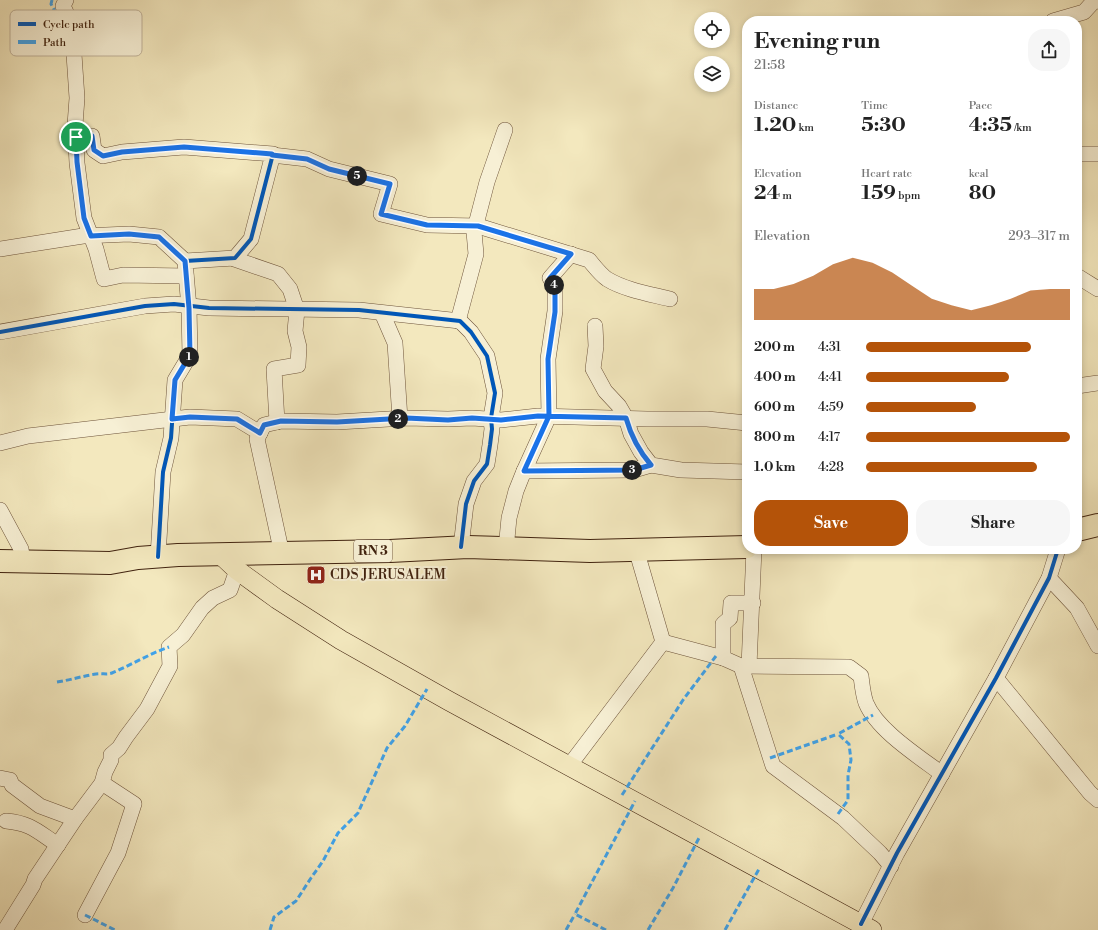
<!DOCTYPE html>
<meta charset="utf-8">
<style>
body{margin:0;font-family:"Libre Bodoni",serif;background:#f6f6f6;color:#222;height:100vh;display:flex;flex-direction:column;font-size:15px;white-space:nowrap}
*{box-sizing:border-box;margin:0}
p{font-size:13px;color:#767676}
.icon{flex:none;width:22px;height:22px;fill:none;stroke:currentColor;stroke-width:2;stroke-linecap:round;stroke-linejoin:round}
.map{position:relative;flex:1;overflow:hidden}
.panel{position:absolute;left:742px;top:16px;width:340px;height:538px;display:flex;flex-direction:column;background:#fff;border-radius:16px;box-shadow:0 2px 6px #0003}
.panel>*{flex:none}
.buttons{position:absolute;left:694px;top:12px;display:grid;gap:8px}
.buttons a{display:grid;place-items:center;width:36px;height:36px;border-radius:50%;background:#fff;box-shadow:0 2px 6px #0003;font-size:20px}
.pin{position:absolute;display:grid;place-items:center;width:34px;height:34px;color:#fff;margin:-17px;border:2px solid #fff;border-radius:50%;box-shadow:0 1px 4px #0007}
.km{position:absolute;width:20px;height:20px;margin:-10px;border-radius:50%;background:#222;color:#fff;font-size:11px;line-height:20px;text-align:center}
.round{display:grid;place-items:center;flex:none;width:42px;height:42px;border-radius:16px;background:#f6f6f6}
.summary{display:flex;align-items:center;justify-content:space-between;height:68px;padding:0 12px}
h1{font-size:22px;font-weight:700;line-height:30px}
.stats{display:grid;grid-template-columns:repeat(3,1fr);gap:6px;height:68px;padding:4px 12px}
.stats div{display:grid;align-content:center}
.stats b{font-size:20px;font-weight:700}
.stats small{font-size:11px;font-weight:400}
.stats p{font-size:11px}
.chart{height:112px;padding:8px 12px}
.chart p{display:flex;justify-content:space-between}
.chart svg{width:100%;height:72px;margin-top:4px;fill:#b45309;opacity:.7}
.action{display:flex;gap:8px;margin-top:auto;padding:8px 12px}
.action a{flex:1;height:46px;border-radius:16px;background:#b45309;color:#fff;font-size:16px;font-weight:700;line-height:46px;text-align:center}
.action a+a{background:#f6f6f6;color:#222}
ul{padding:0 12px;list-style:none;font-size:13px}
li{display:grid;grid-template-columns:64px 48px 1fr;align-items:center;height:30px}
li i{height:10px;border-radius:5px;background:#b45309}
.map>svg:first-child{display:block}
</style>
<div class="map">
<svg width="1098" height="930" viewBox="0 0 1098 930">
<rect width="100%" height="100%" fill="#f3e8be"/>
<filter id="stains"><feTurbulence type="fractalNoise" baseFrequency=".005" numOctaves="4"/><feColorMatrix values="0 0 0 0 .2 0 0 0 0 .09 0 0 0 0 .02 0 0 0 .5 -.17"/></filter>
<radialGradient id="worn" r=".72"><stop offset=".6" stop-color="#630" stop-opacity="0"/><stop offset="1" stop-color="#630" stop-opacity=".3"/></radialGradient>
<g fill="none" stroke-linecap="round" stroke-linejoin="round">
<defs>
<g id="minor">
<polyline points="66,0 63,6 72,25 77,98 75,125 77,163 84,218 96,249 104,279 123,275 186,276"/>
<polyline points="1053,21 1084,12 1093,2 1098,1"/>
<polyline points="75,137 92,136 94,150 103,156 122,152 184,147 273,154 251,239 235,258 185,261 189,308 190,355 175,380 171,438 163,472 158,557"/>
<polyline points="1077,154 1098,154"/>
<path d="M 272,155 L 307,159 L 329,169 L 390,184 L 381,214 L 427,225 L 478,226 L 589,260 C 595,267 600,274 607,279 C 625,290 650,294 670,299"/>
<polyline points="0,249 83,236 129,234 159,237 185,261"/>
<polyline points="234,259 278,274 290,289 297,310 295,331 299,347 298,365 274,369 277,422"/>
<polyline points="1077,276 1098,289"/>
<polyline points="382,313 395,343 400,419"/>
<polyline points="458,321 476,254 474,232 487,182 505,130"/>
<polyline points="595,326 596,346 593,369 605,391 619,406 626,418 631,434 641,452 651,465 681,470 747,472"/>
<polyline points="0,332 145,306 174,304 209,308 359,310 460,321 471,332 487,356 495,393 491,418 492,429 490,445 487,464 474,481 466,504 461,547"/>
<polyline points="1077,386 1098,383"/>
<polyline points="0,443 28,436 190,417 237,419 260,433"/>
<polyline points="524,471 634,470 651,465"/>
<polyline points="0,510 21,549 23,561"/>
<polyline points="506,549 509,518 516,491 524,471 549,416 548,359 555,311 555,286 550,278 571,254"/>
<polyline points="636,549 663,642 723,658"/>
<polyline points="282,554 257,439 264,425 281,421 337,422 406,418 448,419 472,418 501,420 538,416 647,419 707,419 747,423"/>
<polyline points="1049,578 1077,608 1098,646"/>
<path d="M 753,603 L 731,603 L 730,618 L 723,624 L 723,658 L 741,666 L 849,667 L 861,676 C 862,684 863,695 866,703 C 877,730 918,756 942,774"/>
<polyline points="741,666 773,766 843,818 880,853 891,866"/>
<polyline points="749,666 754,549"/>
<polyline points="996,678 1090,793 1098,800"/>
<polyline points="569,766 663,642"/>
<polyline points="0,778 10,780 12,785 40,806 75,819 102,783 105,772 111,760 111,755 119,748 126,737 147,709 170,666 169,647 183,635 202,608 213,598 230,590 237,570"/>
<path d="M 6,821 C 31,823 38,832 58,845"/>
<polyline points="85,915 118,853 134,804 102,783"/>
<polyline points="861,924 897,853 996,678 1049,578 1058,549"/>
<polyline points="5,930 33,885 35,879 75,819"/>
</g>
<polyline id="major" points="220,554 237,570 277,599 341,640 449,701 872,930"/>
<g id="highway">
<polyline points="1077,530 1098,525"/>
<polyline points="0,561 110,563 138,558 178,555 390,551 468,547 590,551 747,547"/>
</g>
</defs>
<use href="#minor" stroke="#6e543b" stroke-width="16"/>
<use href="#major" stroke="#41230f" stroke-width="20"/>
<use href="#highway" stroke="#41230f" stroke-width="24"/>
<use href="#minor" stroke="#f7f0d5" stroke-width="15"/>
<use href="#major" stroke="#f3e8be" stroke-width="19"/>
<use href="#highway" stroke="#f3e8be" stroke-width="22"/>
<g stroke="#3fa2ea" stroke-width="3" stroke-dasharray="6 3" stroke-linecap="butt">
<polyline points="52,0 51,4 58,17 72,25"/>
<path d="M 57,682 C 70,680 83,676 96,674 C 102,673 107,675 112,673 C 131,665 149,654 169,647"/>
<polyline points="770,758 838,734"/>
<polyline points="622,795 683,700 716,656"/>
<polyline points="838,814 848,800 848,775 851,760 849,744 838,734 873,715"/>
<polyline points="85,915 115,930"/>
<polyline points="270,930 274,917 296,901 311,878 323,861 338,833 358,813 387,748 405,726 427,689"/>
<polyline points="566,930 575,914"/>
<polyline points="606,930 575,914 635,801"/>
<polyline points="648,930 673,888 700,836"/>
<polyline points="725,930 759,869"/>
</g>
<defs>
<g id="cycleway">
<polyline points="75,137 92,136 94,150 103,156 122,152 184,147 273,154 251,239 235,258 185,261 189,308 190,355 175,380 171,438 163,472 158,557"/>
<polyline points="0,332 145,306 174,304 209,308 359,310 460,321 471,332 487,356 495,393 491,418 492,429 490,445 487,464 474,481 466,504 461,547"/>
<polyline points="861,924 897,853 996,678 1049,578 1058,549"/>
</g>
</defs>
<use href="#cycleway" stroke="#f7f0d5" stroke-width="6"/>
<use href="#cycleway" stroke="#0057b8" stroke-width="4"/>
</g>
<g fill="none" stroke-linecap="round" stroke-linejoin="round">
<defs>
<path id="route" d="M 76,137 L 77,162 L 84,218 L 91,236 L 129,234 L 159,237 L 185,261 L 189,308 L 190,355 L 175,380 L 172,419 L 190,417 L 237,419 L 260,433 L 264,425 L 281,421 L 337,422 L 406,418 L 448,420 L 472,418 L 501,420 L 538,416 L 626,418 C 631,436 639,451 651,465 L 634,470 L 524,471 L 549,416 L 548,359 L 555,312 L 555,286 L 550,278 L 571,254 L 478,226 L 427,225 L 381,214 L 390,184 L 329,169 L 307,159 L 272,155 L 272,154 L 184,147 L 122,152 L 103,156 L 94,150 L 92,136 L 76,137"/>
</defs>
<use href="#route" stroke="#fff" stroke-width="8"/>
<use href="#route" stroke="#1a73e8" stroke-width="5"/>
</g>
<defs>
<symbol id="hospital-square" viewBox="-11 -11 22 22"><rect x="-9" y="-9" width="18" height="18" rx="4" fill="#8f2418" stroke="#f7f0d5"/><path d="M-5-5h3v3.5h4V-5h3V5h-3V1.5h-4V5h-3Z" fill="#fff"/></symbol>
</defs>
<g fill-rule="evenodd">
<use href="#hospital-square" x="305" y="564" width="22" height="22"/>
</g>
<g text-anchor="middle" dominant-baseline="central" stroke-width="4" stroke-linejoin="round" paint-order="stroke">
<rect fill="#f7f0d5" stroke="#78604a" stroke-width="1" x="354" y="540" width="38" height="22" rx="3"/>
<g font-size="13" font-weight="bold" fill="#41230f">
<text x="373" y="551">RN 3</text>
</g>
<g font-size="14" fill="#41230f" stroke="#f7f0d5" text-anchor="start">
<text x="330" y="575">CDS JERUSALEM</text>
</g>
</g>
<rect x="10" y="10" width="132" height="46" rx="6" fill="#f7f0d5" stroke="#c0b29a" stroke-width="1"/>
<rect x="18" y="22" width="18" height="4" fill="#0057b8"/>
<rect x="18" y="40" width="18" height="4" fill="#3fa2ea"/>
<g font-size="11" fill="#41230f">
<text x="43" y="28">Cycle path</text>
<text x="43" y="46">Path</text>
</g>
<rect width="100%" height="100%" filter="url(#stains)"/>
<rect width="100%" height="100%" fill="url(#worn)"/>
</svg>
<div class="buttons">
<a><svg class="icon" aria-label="locate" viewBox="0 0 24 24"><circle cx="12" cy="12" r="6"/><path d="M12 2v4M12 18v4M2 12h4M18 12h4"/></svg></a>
<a><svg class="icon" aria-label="layers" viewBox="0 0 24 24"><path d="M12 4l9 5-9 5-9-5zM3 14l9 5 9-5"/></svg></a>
</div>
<div class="pin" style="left:76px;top:137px;background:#1e9e55"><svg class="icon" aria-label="arrive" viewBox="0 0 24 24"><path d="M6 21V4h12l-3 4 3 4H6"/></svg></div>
<b class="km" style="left:189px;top:357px">1</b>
<b class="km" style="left:398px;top:419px">2</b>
<b class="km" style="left:632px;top:470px">3</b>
<b class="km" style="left:554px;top:285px">4</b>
<b class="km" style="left:357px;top:176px">5</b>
<section class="panel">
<div class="summary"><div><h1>Evening run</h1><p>21:58</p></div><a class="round"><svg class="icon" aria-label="share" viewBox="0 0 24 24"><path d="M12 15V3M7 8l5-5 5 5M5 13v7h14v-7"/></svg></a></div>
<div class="stats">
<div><p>Distance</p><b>1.20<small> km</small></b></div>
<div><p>Time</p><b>5:30</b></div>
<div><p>Pace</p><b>4:35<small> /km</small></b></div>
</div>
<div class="stats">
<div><p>Elevation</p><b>24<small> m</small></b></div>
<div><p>Heart rate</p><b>159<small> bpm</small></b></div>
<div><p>kcal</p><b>80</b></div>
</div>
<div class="chart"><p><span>Elevation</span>293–317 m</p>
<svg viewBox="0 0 160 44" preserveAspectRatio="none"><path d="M0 44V25L10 25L20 22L30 17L40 10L50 6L60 9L70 15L80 23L90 31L100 35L110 38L120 35L130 31L140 26L150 25L160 25V44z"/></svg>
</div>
<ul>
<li><b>200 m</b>4:31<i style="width:81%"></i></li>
<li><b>400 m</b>4:41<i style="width:70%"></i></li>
<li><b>600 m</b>4:59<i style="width:54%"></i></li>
<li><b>800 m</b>4:17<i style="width:100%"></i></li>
<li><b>1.0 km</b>4:28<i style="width:84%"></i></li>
</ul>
<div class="action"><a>Save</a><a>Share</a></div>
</section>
</div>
